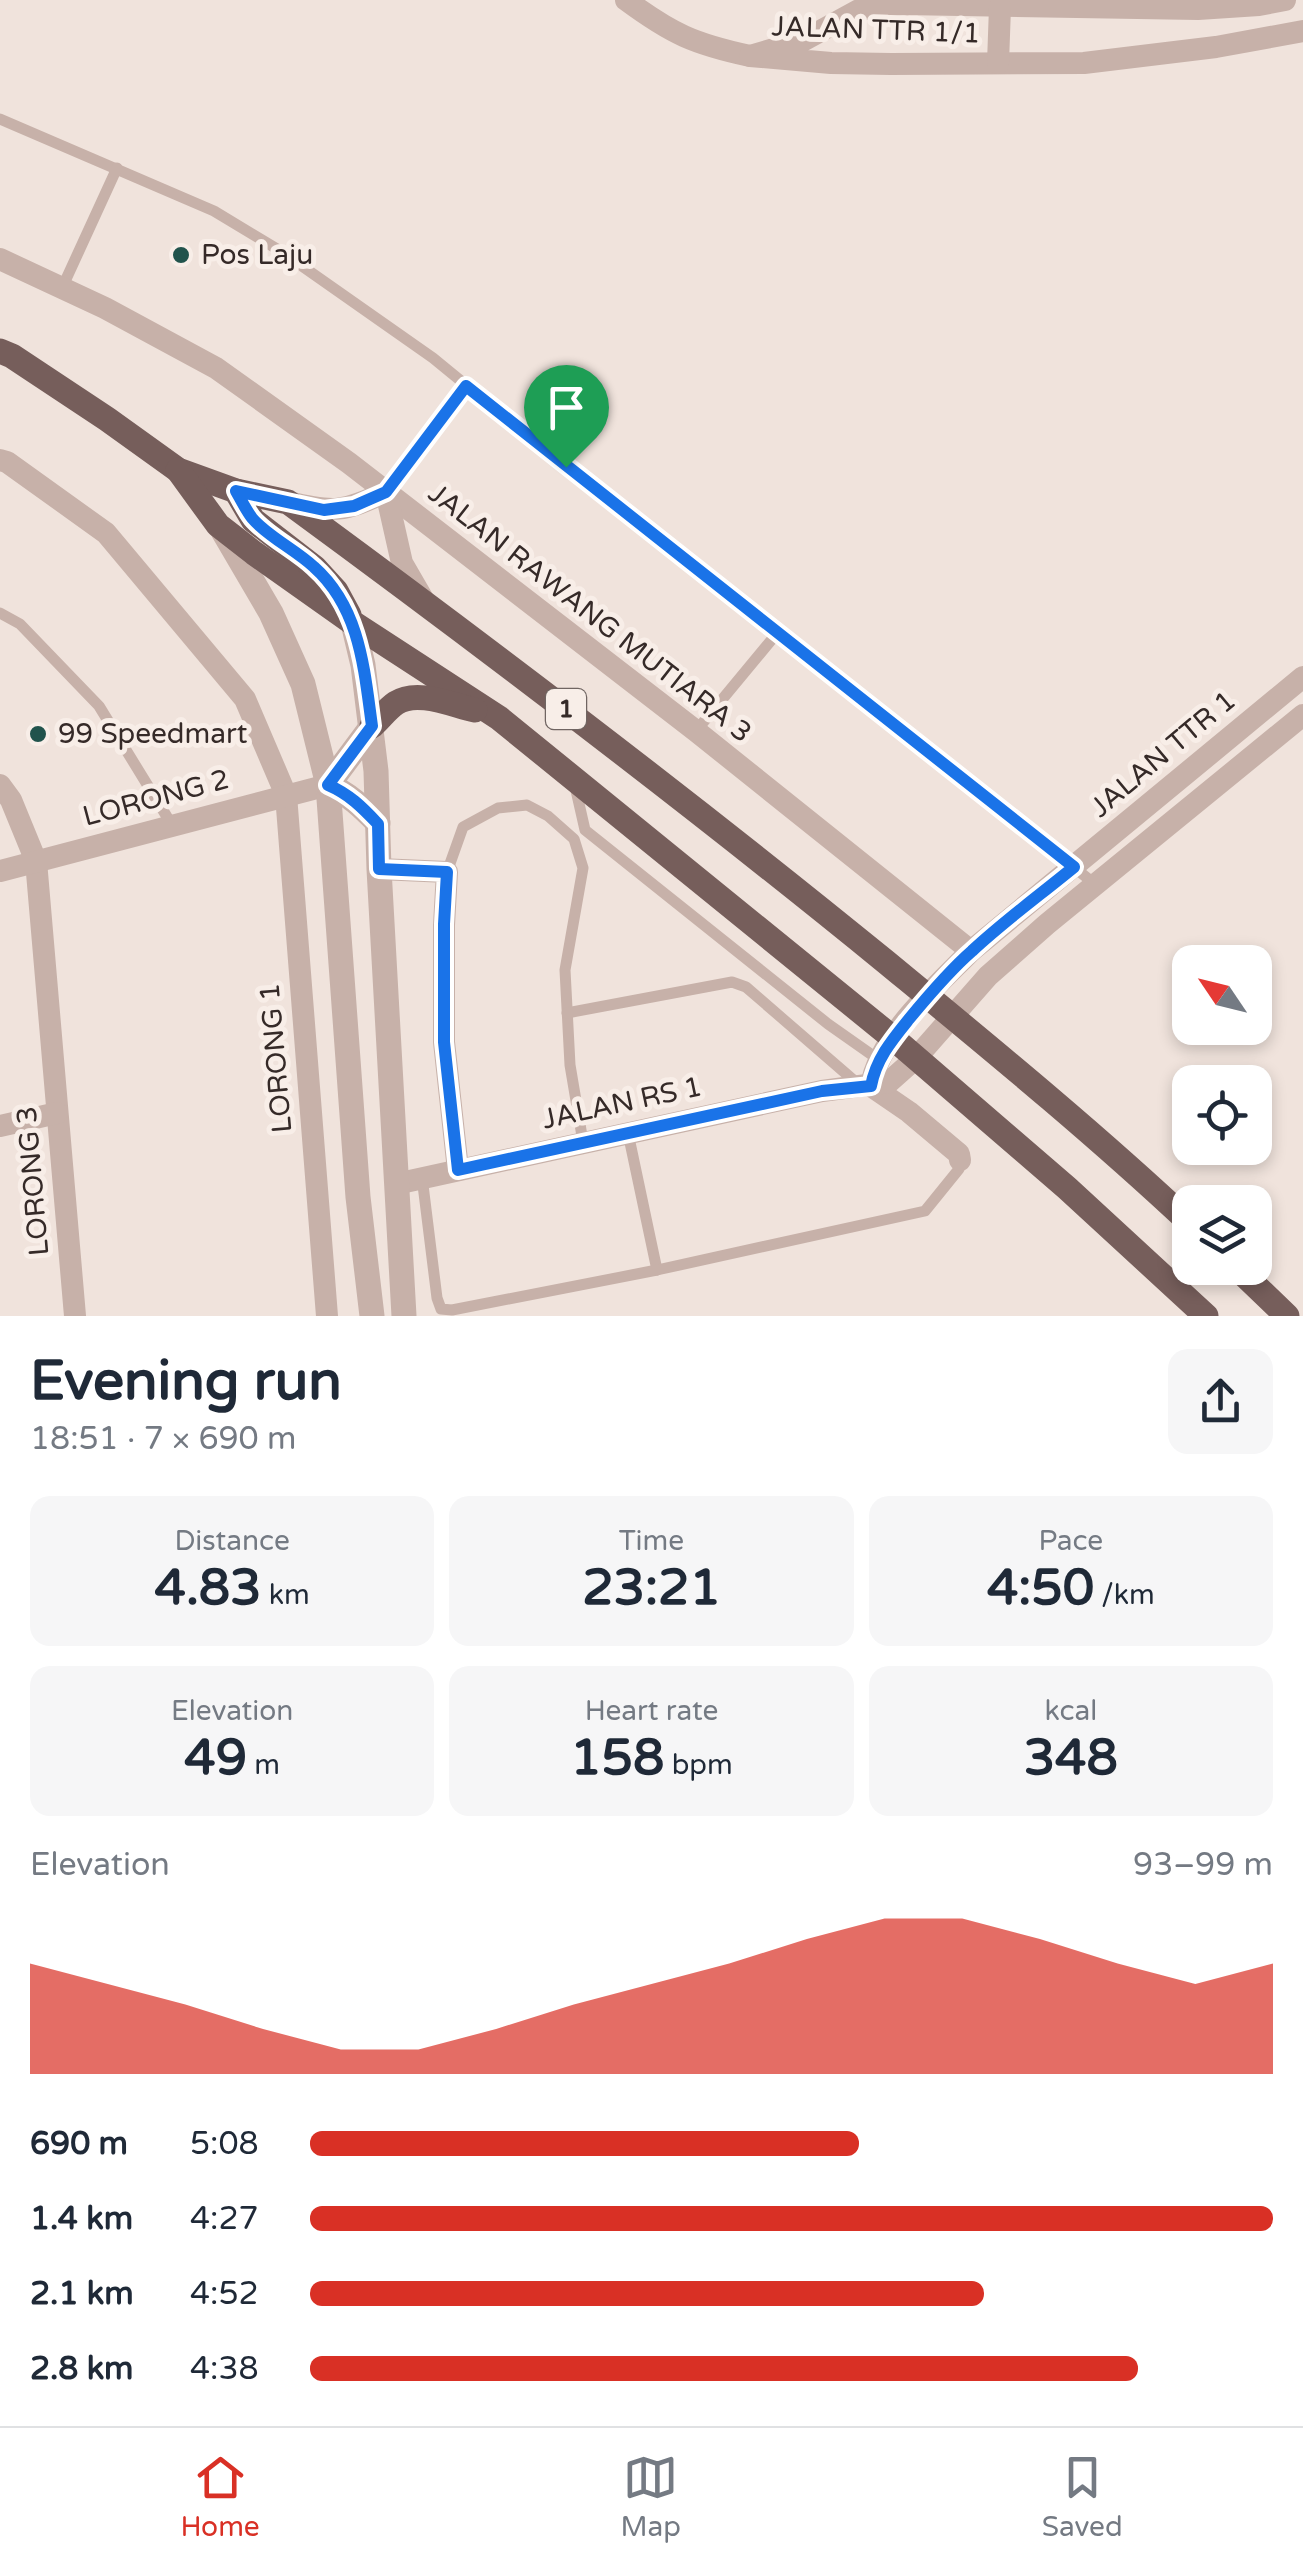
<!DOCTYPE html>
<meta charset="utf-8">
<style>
body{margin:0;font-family:"Varela Round",sans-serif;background:#f6f6f7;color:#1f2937;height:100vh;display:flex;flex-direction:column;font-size:38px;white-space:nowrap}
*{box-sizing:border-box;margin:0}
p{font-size:32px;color:#747a83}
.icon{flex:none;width:55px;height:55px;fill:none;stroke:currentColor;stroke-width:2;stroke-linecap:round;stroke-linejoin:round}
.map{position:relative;height:1316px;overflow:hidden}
.panel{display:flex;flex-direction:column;background:#fff;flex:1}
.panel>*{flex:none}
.needle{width:65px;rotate:305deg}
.tools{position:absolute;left:1172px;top:945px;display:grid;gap:20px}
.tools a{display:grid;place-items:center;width:100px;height:100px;border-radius:20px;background:#fff;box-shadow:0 5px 15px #0003;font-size:50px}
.pin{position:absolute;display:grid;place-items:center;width:85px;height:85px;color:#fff;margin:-102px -42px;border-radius:50% 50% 50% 0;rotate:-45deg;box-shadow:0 0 10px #0007}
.pin .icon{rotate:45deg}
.round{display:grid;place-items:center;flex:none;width:105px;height:105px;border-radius:20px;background:#f6f6f7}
.head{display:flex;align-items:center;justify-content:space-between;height:170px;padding:0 30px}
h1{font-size:55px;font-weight:800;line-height:75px}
.stats{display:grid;grid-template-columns:repeat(3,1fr);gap:15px;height:170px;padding:10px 30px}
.stats div{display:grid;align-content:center;border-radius:20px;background:#f6f6f7;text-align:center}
.stats b{font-size:50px;font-weight:800}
.stats small{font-size:28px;font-weight:400}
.stats p{font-size:28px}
.chart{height:280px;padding:20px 30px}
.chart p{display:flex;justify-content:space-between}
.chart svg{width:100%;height:180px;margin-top:10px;fill:#d93025;opacity:.7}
ul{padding:0 30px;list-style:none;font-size:32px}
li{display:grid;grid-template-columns:160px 120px 1fr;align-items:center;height:75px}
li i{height:25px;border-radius:12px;background:#d93025}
.menu{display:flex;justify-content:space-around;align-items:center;height:140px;border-top:2px solid #e0e1e3;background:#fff;font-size:28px;color:#747a83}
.menu a{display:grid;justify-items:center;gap:5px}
.menu .selected{color:#d93025}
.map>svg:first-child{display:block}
</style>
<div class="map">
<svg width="1303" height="1316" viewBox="0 0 1303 1316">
<rect width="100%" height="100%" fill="#f0e3dc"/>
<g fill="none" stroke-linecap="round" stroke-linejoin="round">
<g stroke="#c7b1a9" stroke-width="11">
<polyline points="0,119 214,211 282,252 433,358 566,467 942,761 1096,885"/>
<polyline points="62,288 117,168"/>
<polyline points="386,492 467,386"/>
<polyline points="0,613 20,624 99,706 172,825"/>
<polyline points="696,731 778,632"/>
<polyline points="575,786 585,830 828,1024 882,1062"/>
<polyline points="447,872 463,827 498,808 527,805 548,816 574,839 583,868 565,970 570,1065 583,1142"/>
<polyline points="567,1013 732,982 746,987 858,1084"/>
<polyline points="628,1133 657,1270"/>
<polyline points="422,1177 437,1298 441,1309 452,1310 657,1270 925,1211 959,1169 960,1160"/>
</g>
<g stroke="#c7b1a9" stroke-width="22">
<path d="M 626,0 C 672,34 694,44 750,56"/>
<polyline points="1285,0 1259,5 1198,9 903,4 859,10 804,40 750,56 831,63 891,64 1084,63 1216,47 1303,31"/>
<polyline points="998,63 1000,7"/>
<polyline points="0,259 105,308 216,368 349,463 696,731 971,951"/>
<polyline points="0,460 7,462 106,533 245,699 286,795 327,1316"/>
<polyline points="386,492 402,563 424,601"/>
<path d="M 288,502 C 334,513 343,512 386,492"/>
<polyline points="0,785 11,800 36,861 75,1316"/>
<polyline points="379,869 447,872 444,925 444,1042 458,1170"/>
<polyline points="0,871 328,785"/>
<path d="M 871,1086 C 879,1036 937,986 971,951 L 1303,677"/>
<polyline points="871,1086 909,1112 959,1154 960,1160"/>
<polyline points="0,1126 57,1113"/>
<polyline points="396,1184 822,1091 889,1082 916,1058 988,976 1047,924 1303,715"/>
</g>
<g stroke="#c7b1a9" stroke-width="25">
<polyline points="223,531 271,613 303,684 328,785 358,1197 372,1316"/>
<polyline points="353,623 363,665 376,771 379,869 404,1316"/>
<polyline points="328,785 372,726"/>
<path d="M 328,785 C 349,794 362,807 378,823"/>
</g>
<g stroke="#765e5b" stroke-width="25">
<path d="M 0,351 L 12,356 L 107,419 L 178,470 L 236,491 L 288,502 C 491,651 691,803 886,962 C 989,1047 1093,1132 1190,1223"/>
<polyline points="178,470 218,525 254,553 353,623 499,718 893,1038 1067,1188 1206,1316"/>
<polyline points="236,491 253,520 315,568 336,591 349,615"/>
<path d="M 372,726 C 380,719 387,709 396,703 C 417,689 452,705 475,710"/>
<polyline points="1237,1268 1287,1316"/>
</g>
</g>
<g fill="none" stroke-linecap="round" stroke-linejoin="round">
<defs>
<path id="route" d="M 466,386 L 1074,867 C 1040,895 1004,921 972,951 C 949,971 928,996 909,1019 C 892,1040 876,1059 871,1086 L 822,1091 L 458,1170 L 444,1042 L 444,924 L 447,872 L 379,869 L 378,824 C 362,807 349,794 328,785 L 372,726 C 364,668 360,608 314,567 C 296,550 267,536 252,518 C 246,510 241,500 236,491 L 324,510 L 354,506 L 386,492 Z"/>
</defs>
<use href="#route" stroke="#fff" stroke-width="20"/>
<use href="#route" stroke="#1a73e8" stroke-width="12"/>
</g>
<g fill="#21534c" stroke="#f8eee8" stroke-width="4">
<circle cx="181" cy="255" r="10"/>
<circle cx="38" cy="734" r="10"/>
</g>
<g text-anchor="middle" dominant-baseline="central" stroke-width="10" stroke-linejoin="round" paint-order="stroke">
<rect fill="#f8eee8" stroke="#706562" stroke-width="2.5" x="546" y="689" width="40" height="40" rx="8"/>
<g font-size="25" font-weight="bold" fill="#352a28">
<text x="566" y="709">1</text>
</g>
<g font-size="28" fill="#352a28" stroke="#f8eee8">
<text transform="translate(876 30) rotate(2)">JALAN TTR 1/1</text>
<text transform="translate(590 613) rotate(38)">JALAN RAWANG MUTIARA 3</text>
<text transform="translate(1163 754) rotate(-40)">JALAN TTR 1</text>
<text transform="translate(156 798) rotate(-15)">LORONG 2</text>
<text transform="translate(276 1058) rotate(-95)">LORONG 1</text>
<text transform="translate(622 1103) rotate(-12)">JALAN RS 1</text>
<text transform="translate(33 1181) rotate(-95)">LORONG 3</text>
</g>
<g font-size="28" fill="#352a28" stroke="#f8eee8" text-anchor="start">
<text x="201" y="255">Pos Laju</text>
<text x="58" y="734">99 Speedmart</text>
</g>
</g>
</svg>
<div class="tools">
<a><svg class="needle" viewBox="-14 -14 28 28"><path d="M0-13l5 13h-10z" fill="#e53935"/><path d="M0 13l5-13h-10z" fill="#747a83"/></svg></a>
<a><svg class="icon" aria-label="locate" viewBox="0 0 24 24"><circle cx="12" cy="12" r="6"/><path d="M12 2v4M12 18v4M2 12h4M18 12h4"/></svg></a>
<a><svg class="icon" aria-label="layers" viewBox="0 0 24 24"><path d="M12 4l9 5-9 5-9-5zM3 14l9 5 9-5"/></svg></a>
</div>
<div class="pin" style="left:566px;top:467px;background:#1e9e55"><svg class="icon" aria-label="arrive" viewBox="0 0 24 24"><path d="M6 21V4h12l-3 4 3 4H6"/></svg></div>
</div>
<section class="panel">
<div class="head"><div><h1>Evening run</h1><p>18:51 · 7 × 690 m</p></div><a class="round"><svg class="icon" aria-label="share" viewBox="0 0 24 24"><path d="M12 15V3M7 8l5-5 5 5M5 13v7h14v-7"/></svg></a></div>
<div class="stats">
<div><p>Distance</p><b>4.83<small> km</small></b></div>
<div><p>Time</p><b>23:21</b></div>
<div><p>Pace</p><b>4:50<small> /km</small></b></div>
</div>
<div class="stats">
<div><p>Elevation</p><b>49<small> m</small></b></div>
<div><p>Heart rate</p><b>158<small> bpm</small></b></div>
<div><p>kcal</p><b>348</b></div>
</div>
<div class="chart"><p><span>Elevation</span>93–99 m</p>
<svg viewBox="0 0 160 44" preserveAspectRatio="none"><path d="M0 44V17L10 22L20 27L30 33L40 38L50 38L60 33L70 27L80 22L90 17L100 11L110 6L120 6L130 11L140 17L150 22L160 17V44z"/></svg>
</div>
<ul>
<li><b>690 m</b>5:08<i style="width:57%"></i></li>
<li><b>1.4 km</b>4:27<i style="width:100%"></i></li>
<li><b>2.1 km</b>4:52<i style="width:70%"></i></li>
<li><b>2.8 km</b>4:38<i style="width:86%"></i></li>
</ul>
</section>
<nav class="menu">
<a class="selected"><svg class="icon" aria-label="home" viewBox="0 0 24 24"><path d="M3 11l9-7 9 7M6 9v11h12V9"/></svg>Home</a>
<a><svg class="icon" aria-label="map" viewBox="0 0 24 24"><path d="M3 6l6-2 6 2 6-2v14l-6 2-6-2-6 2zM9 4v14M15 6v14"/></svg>Map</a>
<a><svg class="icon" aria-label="saved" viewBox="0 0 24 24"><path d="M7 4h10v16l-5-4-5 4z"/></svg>Saved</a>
</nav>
